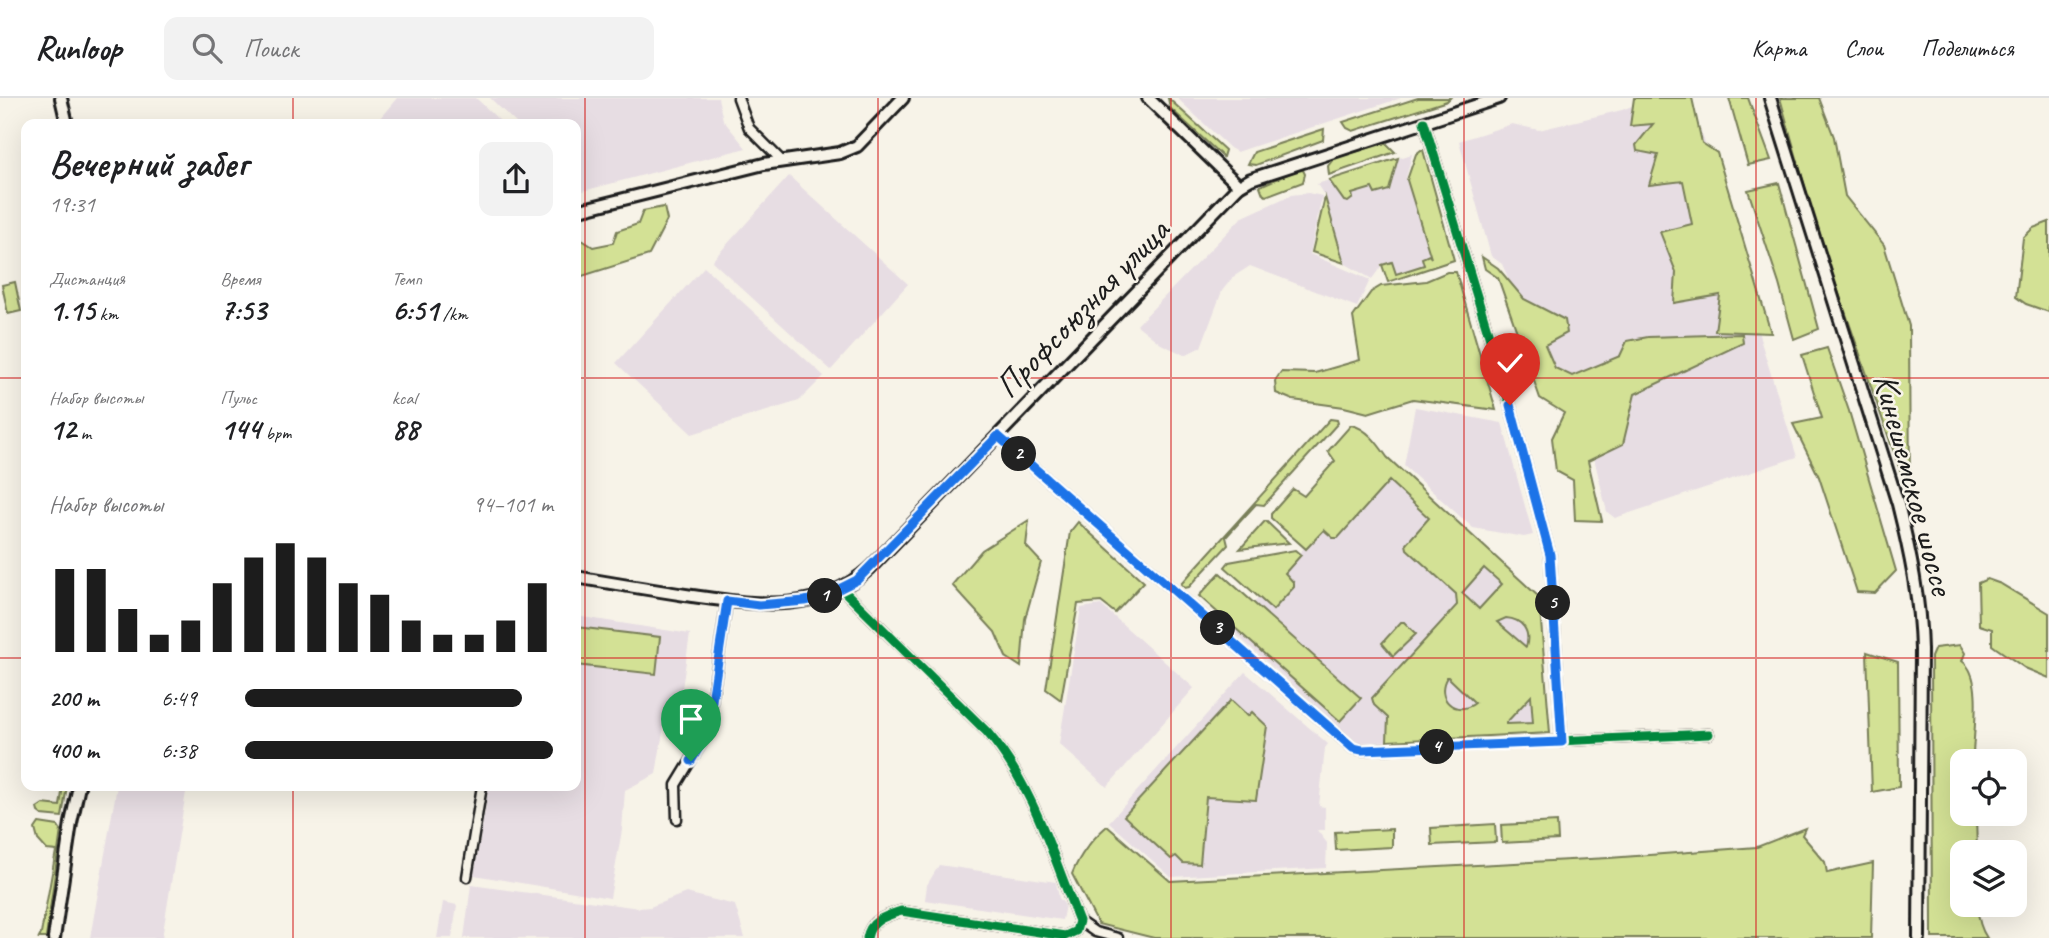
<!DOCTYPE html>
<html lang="ru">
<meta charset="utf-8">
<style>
body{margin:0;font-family:Caveat,sans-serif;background:#f2f2f2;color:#202124;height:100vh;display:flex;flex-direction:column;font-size:26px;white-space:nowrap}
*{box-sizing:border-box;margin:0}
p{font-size:23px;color:#757577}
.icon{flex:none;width:38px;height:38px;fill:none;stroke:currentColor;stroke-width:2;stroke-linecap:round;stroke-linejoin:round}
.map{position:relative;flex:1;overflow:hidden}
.details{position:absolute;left:21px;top:21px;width:560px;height:672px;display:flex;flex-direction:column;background:#fff;border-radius:14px;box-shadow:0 7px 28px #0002}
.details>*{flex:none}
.tools{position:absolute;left:1950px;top:651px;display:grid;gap:14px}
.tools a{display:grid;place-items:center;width:77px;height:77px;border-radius:14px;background:#fff;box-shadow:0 7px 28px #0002;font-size:35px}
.pin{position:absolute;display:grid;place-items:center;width:60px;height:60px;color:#fff;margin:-72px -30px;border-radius:50% 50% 50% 0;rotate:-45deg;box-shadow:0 0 7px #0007}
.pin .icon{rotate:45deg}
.km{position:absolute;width:35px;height:35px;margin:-18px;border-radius:50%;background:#222;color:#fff;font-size:19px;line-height:35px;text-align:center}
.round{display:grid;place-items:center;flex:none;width:74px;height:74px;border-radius:14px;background:#f2f2f2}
.overview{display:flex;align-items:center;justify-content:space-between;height:119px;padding:0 28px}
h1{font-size:38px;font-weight:600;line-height:52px}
.metrics{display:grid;grid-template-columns:repeat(3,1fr);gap:10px;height:119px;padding:7px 28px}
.metrics div{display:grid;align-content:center}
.metrics b{font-size:30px;font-weight:600}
.metrics small{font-size:19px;font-weight:400}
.metrics p{font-size:19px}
.chart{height:196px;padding:14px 28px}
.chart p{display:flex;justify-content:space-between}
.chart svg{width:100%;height:126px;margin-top:7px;stroke:#1c1c1c;stroke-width:6}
ul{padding:0 28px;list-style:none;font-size:23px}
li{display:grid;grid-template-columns:112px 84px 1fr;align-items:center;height:52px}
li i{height:18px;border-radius:9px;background:#1c1c1c}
header{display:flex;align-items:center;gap:42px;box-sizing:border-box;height:98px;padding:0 35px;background:#fff;border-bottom:2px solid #e0e0e0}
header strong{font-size:33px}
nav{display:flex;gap:38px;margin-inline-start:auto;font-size:24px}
.search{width:490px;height:63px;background:#f2f2f2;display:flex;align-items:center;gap:18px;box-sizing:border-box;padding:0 24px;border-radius:14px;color:#757577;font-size:26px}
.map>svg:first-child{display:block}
</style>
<header>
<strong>Runloop</strong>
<div class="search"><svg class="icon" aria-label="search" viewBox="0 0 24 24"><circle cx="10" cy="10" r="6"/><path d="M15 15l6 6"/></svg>Поиск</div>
<nav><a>Карта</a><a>Слои</a><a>Поделиться</a></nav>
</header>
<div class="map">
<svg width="2049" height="840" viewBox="0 0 2049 840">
<rect width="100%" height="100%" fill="#f7f3e8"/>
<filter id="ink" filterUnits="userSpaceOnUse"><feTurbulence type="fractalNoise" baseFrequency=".0143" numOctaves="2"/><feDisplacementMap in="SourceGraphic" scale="14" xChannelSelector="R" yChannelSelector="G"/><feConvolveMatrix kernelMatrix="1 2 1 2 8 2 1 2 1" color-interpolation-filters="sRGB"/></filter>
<g filter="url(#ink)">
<g fill="#e7dde3">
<polygon points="397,0 476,0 503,26 375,26"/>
<polygon points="490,0 718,0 723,22 746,50 583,93 576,84 576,26 517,26"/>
<polygon points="1177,0 1401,0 1237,54 1230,50"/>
<polygon points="1652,0 1689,0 1720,87 1761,244 1797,359 1615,420 1607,414 1581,306 1555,285 1502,166 1491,158 1459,43 1512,26 1539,32 1622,12"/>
<polygon points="1412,56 1406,80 1429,157 1422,160 1424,167 1396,176 1392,164 1382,167 1372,181 1344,165 1325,99 1317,86"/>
<polygon points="789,78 908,186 831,272 712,163"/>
<polygon points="1308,95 1322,98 1310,156 1370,182 1357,209 1250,168 1233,179 1222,193 1201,249 1185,257 1161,246 1137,227 1241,120 1291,97"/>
<polygon points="704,169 824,278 799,303 692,336 616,265"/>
<polygon points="1415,309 1502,325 1533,437 1524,439 1473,430 1404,368"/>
<polygon points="1387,359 1539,499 1550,635 1358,645 1230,531"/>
<polygon points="1101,507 1194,590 1107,689 1059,646 1081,510"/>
<polygon points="576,518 690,536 677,625 665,622 656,676 625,692 622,732 610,800 474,777 489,688 576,688"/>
<polygon points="1245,574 1328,646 1325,650 1319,708 1325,709 1325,732 1317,732 1327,745 1326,770 1171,779 1109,724"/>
<polygon points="117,688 187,688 162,840 90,840"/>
<polygon points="939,767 1056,784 1059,800 1065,807 1062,822 925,802 927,787"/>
<polygon points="471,787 639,810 650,809 686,795 735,807 745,840 464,840"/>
<polygon points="443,804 457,807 452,840 437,840"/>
</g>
<g fill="#d3e195" stroke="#787e58" stroke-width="2" fill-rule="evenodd">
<polygon points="1168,0 1225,52 1223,59 1170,10"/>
<polygon points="1418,0 1450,0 1447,3 1353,33 1347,30 1343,24"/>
<polygon points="1634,0 1692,0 1702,45 1717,55 1771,235 1715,233 1720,197 1674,205 1676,174 1660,134 1692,126 1683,83 1649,87 1658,57 1637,53 1636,47 1653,26 1630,28"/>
<polygon points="1729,0 1748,0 1771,62 1748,67"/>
<polygon points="1780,0 1819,0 1834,39 1845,98 1884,147 1909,228 1910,401 1818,135"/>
<polygon points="1324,31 1323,42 1256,67 1248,66 1254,54"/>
<polygon points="1382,46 1387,46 1395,54 1329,77 1328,68 1334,60"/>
<polygon points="1421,52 1423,52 1454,162 1388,184 1382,167 1392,164 1396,176 1424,167 1422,160 1429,157 1431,160 1407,82 1416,56"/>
<polygon points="1398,60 1389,92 1375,96 1372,90 1352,96 1353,100 1348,104 1344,103 1329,82"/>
<polygon points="1303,72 1305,76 1303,84 1266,98 1263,96 1260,88 1295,73"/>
<polygon points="1779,85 1819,231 1794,241 1779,186 1748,92"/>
<polygon points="1325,99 1344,165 1312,154"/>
<polygon points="664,109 667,122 649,157 576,180 576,138 593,149 613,145 617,133 638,126 643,113"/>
<polygon points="2049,124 2049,214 2026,206 2016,199 2023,140 2033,130"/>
<polygon points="1482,159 1498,170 1524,201 1565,222 1567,235 1545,247 1555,270 1572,278 1620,258 1627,243 1648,239 1742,236 1743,245 1635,296 1623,346 1588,363 1602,423 1575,422 1573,382 1556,373 1552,340 1564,315 1540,300 1498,180 1485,171"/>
<polygon points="1447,174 1456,174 1496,312 1413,301 1368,315 1344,309 1293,302 1276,295 1275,283 1281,274 1315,275 1360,262 1353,219 1371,194 1381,188 1426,183"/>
<polygon points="15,184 21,213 8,216 2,187"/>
<polygon points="1827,250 1849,313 1896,473 1875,495 1857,494 1819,379 1793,326 1822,320 1802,257"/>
<polygon points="1330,321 1337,322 1338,325 1264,407 1256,406 1226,439 1228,447 1189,489 1185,490 1181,486"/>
<path d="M 1351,327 C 1367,330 1378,346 1387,359 L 1539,499 L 1550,635 L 1387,643 L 1388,620 L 1374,607 L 1372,600 L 1457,507 L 1456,496 L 1407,451 L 1406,446 L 1429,420 L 1389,383 L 1338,440 L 1333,440 L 1324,432 L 1306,451 L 1271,420 L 1271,416 L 1293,391 L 1304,398 L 1335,363 L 1328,353 ZM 1484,470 L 1502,486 L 1479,511 L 1462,495 ZM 1506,520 C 1522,521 1531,533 1526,549 L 1497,524 ZM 1447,579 L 1448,579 L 1475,605 C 1456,620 1434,600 1447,579 ZM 1531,598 L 1533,625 L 1506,626 L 1506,625 Z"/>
<polygon points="1029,422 1026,448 1041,464 1025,521 1021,569 1006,559 995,534 952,487 982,452"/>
<polygon points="1266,423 1289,445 1240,451 1265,423"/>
<polygon points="1078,424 1144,484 1115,515 1101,504 1078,506 1061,602 1046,591 1070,434"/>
<polygon points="1295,452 1301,457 1285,475 1294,485 1294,489 1273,512 1225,469 1229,464"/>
<polygon points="1220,475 1361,600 1340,623 1199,498"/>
<polygon points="1987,481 2001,486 2049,515 2049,580 2025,570 1996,550 1992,547 1992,531 1979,527 1978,485"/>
<polygon points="1401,524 1404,524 1416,536 1393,558 1382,545"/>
<polygon points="576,529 660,539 656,576 576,567"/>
<path d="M 1960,547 L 1965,555 L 1962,563 C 1985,579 1972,638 1973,663 L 1962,663 L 1962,716 L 1976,716 L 1977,754 L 1962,754 L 1962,807 L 1977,807 C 1978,820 1980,830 1987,840 L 1932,840 L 1931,559 L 1935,550 Z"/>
<polygon points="1867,554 1898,564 1899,689 1872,694"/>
<polygon points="1231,602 1248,618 1252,614 1267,628 1256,702 1206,699 1200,766 1183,765 1176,758 1171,761 1124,718"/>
<polygon points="63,688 67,688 62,719 42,717 38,714 37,710 43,706 60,708"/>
<polygon points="1557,724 1558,742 1502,745 1501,727"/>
<polygon points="39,725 58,728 61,732 46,840 39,840 41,836 56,753 47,752 38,742 35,731"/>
<polygon points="1495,726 1496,744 1432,747 1431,730"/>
<path d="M 1107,728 L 1170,783 L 1609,760 L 1757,749 L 1805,730 L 1802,737 L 1825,764 L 1827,775 L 1873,765 L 1871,840 L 1154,840 L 1098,826 L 1072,776 C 1080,756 1091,742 1107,728 Z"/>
<polygon points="1392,731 1392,749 1336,752 1335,734"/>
</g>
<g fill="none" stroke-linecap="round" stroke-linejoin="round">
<defs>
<g id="street">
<polyline points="738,0 749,30 782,63"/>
<polyline points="1424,24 1510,307 1550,457 1562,644"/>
<polyline points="998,338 1353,650 1362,652 1709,636"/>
<path d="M 842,491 L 987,634 C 1033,687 1053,759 1079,823 L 1076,833 L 1065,838 L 901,813 C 886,818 870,822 867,840"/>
<polyline points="677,721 676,687 707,636 727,503"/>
<polyline points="467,779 482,688"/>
<polyline points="1079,823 1095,834 1118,840"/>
</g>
<g id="secondary">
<polyline points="61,0 67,26"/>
<polyline points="1148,0 1239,88"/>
<path d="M 1770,0 L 1898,406 C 1910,454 1920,501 1921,552 L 1919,840"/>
<polyline points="576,113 764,66 840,55 857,48 903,0"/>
<path d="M 576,479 C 615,486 653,492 692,498 C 757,507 817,517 870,470 L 1239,88 L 1251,81 L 1499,0"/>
<polyline points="54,840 71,725 79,688"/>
</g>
</defs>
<use href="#street" stroke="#1c1c1c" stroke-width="13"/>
<use href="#secondary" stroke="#1c1c1c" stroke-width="16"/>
<use href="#street" stroke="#f7f3e8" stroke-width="8"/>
<use href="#secondary" stroke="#f7f3e8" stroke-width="10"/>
<defs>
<g id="cycleway">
<polyline points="1424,24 1510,307 1550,457 1562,644"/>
<polyline points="998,338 1353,650 1362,652 1709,636"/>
<path d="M 842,491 L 987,634 C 1033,687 1053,759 1079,823 L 1076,833 L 1065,838 L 901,813 C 886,818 870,822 867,840"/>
</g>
</defs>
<use href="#cycleway" stroke="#f7f3e8" stroke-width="13"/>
<use href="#cycleway" stroke="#00873e" stroke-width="9"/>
</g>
</g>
<g fill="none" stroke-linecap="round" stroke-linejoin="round" filter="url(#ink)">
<defs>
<polyline id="route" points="691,663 707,636 727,503 759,507 805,503 823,499 857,482 998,338 1353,650 1362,652 1562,644 1550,457 1510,307"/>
</defs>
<use href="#route" stroke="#fff" stroke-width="14"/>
<use href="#route" stroke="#1a73e8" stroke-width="9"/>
</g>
<path fill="none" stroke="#d62828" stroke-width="2" stroke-opacity="0.55" d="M 293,0 L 293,26M 585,0 L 585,840M 878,0 L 878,840M 1171,0 L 1171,840M 1464,0 L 1464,840M 1756,0 L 1756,840M 0,280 L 26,280M 576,280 L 2049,280M 0,560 L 26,560M 576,560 L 2049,560M 293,688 L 293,840"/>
<g text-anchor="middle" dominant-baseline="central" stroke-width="5" stroke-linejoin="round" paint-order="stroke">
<g font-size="35" fill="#1c1c1c" stroke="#f7f3e8">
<text transform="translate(1082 210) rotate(-46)">Профсоюзная улица</text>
<text transform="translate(1914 386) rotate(75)">Кинешемское шоссе</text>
</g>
</g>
</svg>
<div class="tools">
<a><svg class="icon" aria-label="locate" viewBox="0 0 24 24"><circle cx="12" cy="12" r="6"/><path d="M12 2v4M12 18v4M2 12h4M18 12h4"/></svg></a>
<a><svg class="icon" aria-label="layers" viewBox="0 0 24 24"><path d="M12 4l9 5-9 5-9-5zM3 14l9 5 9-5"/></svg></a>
</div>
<div class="pin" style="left:691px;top:663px;background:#1e9e55"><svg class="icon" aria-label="arrive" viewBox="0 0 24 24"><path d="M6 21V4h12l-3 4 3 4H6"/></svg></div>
<div class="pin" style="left:1510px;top:307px;background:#d93025"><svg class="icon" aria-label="check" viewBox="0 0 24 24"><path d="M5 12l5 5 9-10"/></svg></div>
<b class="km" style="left:825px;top:498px">1</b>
<b class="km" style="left:1019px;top:356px">2</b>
<b class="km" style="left:1218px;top:530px">3</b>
<b class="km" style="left:1437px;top:649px">4</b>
<b class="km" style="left:1553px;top:505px">5</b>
<section class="details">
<div class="overview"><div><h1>Вечерний забег</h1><p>19:31</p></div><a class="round"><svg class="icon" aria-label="share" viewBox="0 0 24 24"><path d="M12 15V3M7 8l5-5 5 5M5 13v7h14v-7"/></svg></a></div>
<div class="metrics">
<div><p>Дистанция</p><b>1.15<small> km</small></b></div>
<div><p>Время</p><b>7:53</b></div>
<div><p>Темп</p><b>6:51<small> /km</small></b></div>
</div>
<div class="metrics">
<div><p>Набор высоты</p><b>12<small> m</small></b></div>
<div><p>Пульс</p><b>144<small> bpm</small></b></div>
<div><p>kcal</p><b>88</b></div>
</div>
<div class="chart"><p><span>Набор высоты</span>94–101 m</p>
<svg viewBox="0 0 160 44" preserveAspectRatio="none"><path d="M5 44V15M15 44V15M25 44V29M35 44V38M45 44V33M55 44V20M65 44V11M75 44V6M85 44V11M95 44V20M105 44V24M115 44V33M125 44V38M135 44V38M145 44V33M155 44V20"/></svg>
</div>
<ul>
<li><b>200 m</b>6:49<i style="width:90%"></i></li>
<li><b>400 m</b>6:38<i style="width:100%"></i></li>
</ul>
</section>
</div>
